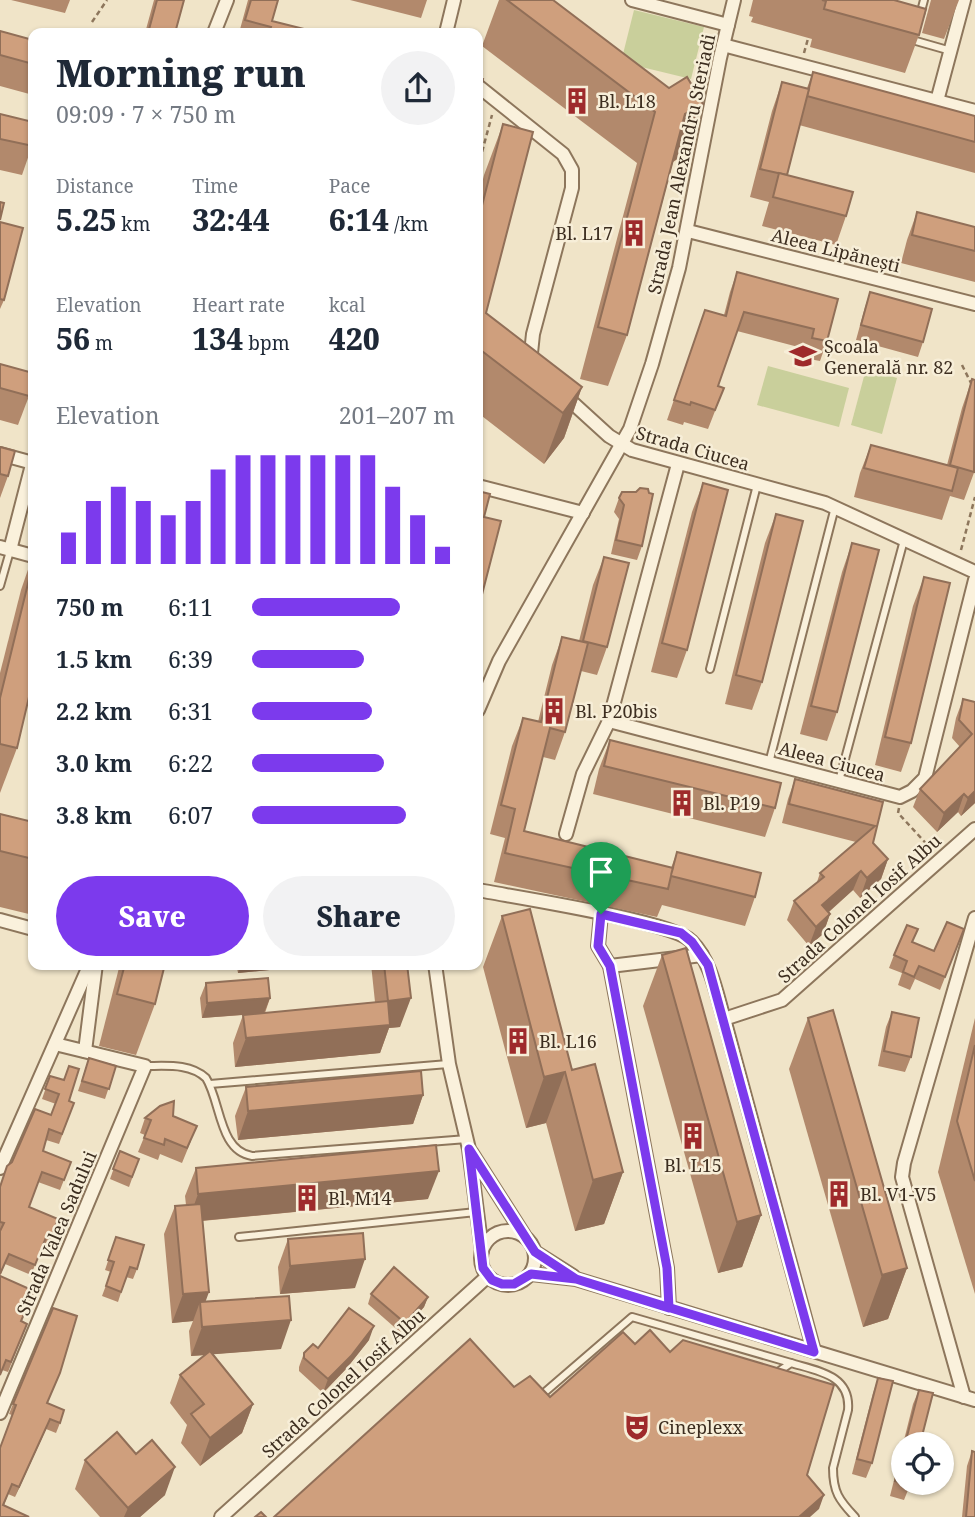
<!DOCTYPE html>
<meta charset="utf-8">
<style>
body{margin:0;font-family:"Noto Serif",serif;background:#f2f2f3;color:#1f2937;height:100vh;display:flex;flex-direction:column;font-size:26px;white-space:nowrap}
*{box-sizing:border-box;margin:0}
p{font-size:23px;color:#747a83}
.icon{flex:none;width:38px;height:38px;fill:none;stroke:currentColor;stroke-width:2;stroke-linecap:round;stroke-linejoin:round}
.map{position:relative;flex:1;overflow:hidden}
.panel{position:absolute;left:28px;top:28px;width:455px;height:942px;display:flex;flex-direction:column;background:#fff;border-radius:14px;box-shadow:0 2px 5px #0004}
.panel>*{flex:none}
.fabs{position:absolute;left:891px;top:1432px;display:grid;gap:14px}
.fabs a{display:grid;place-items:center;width:63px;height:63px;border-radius:50%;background:#fff;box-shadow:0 2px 5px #0004;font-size:35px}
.pin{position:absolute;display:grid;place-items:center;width:60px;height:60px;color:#fff;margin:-72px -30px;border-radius:50% 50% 50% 0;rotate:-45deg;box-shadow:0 0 7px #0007}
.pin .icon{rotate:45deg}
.round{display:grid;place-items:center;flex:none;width:74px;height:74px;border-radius:37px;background:#f2f2f3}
.head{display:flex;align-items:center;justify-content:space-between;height:119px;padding:0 28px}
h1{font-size:38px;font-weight:800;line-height:52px}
.metrics{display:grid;grid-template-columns:repeat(3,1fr);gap:10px;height:119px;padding:7px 28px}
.metrics div{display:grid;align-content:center}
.metrics b{font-size:30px;font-weight:800}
.metrics small{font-size:19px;font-weight:400}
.metrics p{font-size:19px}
.chart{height:196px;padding:14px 28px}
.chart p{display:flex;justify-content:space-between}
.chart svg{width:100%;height:126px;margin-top:7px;stroke:#7c3aed;stroke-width:6}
.action{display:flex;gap:14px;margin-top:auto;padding:14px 28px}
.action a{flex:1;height:80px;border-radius:42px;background:#7c3aed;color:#fff;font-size:28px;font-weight:800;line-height:80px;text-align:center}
.action a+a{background:#f2f2f3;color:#1f2937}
ul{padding:0 28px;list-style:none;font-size:23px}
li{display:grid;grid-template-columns:112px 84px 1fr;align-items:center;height:52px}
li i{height:18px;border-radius:9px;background:#7c3aed}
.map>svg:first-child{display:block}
</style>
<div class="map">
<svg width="975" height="1517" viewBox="0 0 975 1517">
<rect width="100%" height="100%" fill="#f0e4c8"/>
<g fill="#c9cf9b">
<polygon points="634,10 704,27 691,79 621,62"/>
<polygon points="768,366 849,388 839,427 757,405"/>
<polygon points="866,369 897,378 882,434 851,425"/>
</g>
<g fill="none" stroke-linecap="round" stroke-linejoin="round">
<defs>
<g id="lane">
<polyline points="920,15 924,0"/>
<polyline points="909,39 951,51"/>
<polyline points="0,586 10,551"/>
<polyline points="710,669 757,485"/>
<polyline points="769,763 835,507"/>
<polyline points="839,781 904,540"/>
<path d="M 145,1066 C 166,1066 190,1063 206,1078 C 221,1102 219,1151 252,1156 L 467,1139"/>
<polyline points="210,1084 448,1064"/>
<polyline points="239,1237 476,1212"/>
<path d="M 775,1374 L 791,1363 C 818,1371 851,1375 848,1410 L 833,1468 C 833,1492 839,1500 855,1517"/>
<polyline points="545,1392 632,1317 791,1363"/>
</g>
<g id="street">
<polyline points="632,0 728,25"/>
<polyline points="214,33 227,0"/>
<polyline points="446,33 454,0"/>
<polyline points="723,45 975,111"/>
<polyline points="478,86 563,154 572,170 572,188 533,334 531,353 533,362"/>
<polyline points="937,101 964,0"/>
<polyline points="688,231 975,304"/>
<polyline points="564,395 609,436 632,450 825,503 975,572"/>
<polyline points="0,454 33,463"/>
<polyline points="478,486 583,513"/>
<polyline points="0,547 33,556"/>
<polyline points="10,550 33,461"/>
<polyline points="478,710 499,661 630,429 652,364 679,268 720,58 734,0"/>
<polyline points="609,721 900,797 912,791 925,778 975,580"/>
<polyline points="566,834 583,774 609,721 678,464"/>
<path d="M 478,890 C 514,897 672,921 691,941 C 711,961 716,992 724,1019 L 814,1351"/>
<polyline points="601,914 598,946 610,966 667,1268 669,1308"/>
<polyline points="0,920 33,929"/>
<polyline points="435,964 449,1064 469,1149 482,1251"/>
<polyline points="610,966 702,955"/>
<polyline points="724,1019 782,1000 975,829"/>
<polyline points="85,1051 96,964"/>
<polyline points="471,1152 524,1235"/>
<polyline points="0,1168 90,964"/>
<circle cx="508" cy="1258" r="27"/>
<polyline points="535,1252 573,1276"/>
<polyline points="531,1274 576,1279 975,1400"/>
<polyline points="964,1397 902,1177 904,1163 975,918"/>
<polyline points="0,1413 145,1066 55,1044"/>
<polyline points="221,1517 488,1276"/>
</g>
</defs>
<use href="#lane" stroke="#8d765c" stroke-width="10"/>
<use href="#street" stroke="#8d765c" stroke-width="16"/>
<g stroke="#8d765c" stroke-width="2.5" stroke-dasharray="5 3.5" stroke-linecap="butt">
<polyline points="92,22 107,0"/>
<polyline points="804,53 809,35"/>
<polyline points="478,159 482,152 492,115"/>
<polyline points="962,365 975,391"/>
<polyline points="961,550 975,497"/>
<polyline points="899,808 898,813 933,851"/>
</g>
<use href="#lane" stroke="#faf1dc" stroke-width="6"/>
<use href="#street" stroke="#faf1dc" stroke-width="12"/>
</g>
<g fill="#b2896c">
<polygon points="11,0 70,0 65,13"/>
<polygon points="154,0 184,0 175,33 145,33"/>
<polygon points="248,0 278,0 272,21 320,33 239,33"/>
<polygon points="350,0 427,0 421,18"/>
<polygon points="499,0 553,0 669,88 684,155 673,162 627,335 608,386 580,379 637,163 482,46"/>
<polygon points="753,0 894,0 919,35 905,73 810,47 812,39 751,22 753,17 749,16"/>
<polygon points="931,0 959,0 944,39 922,33"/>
<polygon points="0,31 33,40 33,95 0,86"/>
<polygon points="813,72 975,116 975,173 799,125 787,175 846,216 836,245 762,226 769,202 750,197 772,111 782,82 807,88"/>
<polygon points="0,114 33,143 22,175 0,170"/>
<polygon points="503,124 486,313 582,387 564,438 544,464 478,413 478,200 484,175"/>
<polygon points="917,212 975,251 975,282 901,263 907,240"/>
<polygon points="0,222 4,300 0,309"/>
<polygon points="737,272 838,299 827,341 820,361 804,358 806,349 737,331 718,386 724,388 708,429 684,422 683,425 667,420 698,330 724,315 730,292"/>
<polygon points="870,292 923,342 918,357 856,340 865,307"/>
<polygon points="0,364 29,396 18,425 0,420"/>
<polygon points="972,379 975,470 964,500 950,496 942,520 854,497 860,473 871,445 947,465 962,408"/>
<polygon points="0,447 8,476 0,498"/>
<polygon points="703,483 687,650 677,678 651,672 692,512"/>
<polygon points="649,493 642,546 637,560 611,554 619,519 614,512 619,498"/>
<polygon points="776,514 762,682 752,710 725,704 765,543"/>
<polygon points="852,543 837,712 827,741 800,734 842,572"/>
<polygon points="33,555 33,680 17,748 0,793 0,673 21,590"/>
<polygon points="604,557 607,647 597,675 581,671 565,732 555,760 543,757 524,831 671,868 677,852 755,897 745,926 662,905 657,917 494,882 505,838 490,834 512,746 523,718 538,722 552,665 562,637 579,641 593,585"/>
<polygon points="924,577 911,743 901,772 875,765 913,606"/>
<polygon points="963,699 975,702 975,803 961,816 958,812 937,832 913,807 920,789 960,747 952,738 956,718"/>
<polygon points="610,740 775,808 765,837 593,794 599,769"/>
<polygon points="795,779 883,802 873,843 888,859 881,879 860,898 853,890 829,912 830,914 823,934 809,946 787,920 794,901 817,882 820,873 856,842 782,823 788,799"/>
<polygon points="0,814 33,822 33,915 0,907"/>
<polygon points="502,916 572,1070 623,1172 604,1224 575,1231 546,1123 526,1128 483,967"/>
<polygon points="964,929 940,990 915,979 910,990 898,985 902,973 889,968 894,955 913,942 934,951"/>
<polygon points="662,955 761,1215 742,1267 718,1273 643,1006"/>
<polygon points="120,964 165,964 155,1004 136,1055 99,1046"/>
<polygon points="225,964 312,964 311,966 238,973 237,968 225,969"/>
<polygon points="371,964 407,964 400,1027 389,1028 380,1053 235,1067 233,1043 243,1015 202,1018 200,998 206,983 270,998 265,1013 375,1002"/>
<polygon points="892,1012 911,1057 905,1072 878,1066 886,1027"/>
<polygon points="808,1018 907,1268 888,1319 863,1327 789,1069"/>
<polygon points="975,1018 975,1294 938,1172"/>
<polygon points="89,1058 116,1066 105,1099 78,1091"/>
<polygon points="50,1076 69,1101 74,1103 59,1144 46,1140 43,1151 71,1162 60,1190 38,1182 29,1207 58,1219 48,1247 43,1245 31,1275 5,1264 0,1276 34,1291 21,1322 27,1324 8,1372 2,1370 0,1376 0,1186 12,1162 51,1115 56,1104 42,1099"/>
<polygon points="246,1087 423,1095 413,1124 238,1140 235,1116"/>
<polygon points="173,1116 191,1141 182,1163 160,1154 158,1160 138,1152 145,1135 140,1133 145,1118"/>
<polygon points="120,1151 139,1159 129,1187 110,1179"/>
<polygon points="196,1168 428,1199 202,1221 205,1302 281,1349 213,1354 253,1404 242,1433 200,1466 181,1443 187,1425 170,1403 180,1375 206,1355 191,1356 189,1331 193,1321 172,1323 164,1234 175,1206 186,1205 185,1196"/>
<polygon points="116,1237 137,1269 133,1279 126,1277 118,1302 102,1296 111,1272 105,1270"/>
<polygon points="288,1239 355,1288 280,1294 278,1267"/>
<polygon points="371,1294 428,1297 424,1307 401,1333 368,1304"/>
<polygon points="369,1340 346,1369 323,1393 299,1371 299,1367 304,1353 318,1348"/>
<polygon points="60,1373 47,1403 60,1423 56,1433 46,1429 15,1497 8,1494 0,1517 12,1415 9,1414 13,1404"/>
<polygon points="878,1378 872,1463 866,1478 852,1474 873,1393"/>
<polygon points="919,1390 920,1444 903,1444 913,1404"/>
<polygon points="903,1445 903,1482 910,1485 904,1500 890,1496"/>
<polygon points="972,1451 975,1517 962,1517 967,1466"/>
<polygon points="85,1460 165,1495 140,1517 100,1517 75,1489"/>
</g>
<g fill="#916f58">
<polygon points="703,104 684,155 667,165 685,114"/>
<polygon points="582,387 564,438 544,464 563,413"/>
<polygon points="975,791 975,803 961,816 968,798"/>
<polygon points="964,794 958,812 937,832 944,813"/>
<polygon points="888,859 881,879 860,898 867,878"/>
<polygon points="861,871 853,890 815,924 822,905"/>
<polygon points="830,914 823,934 809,946 816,927"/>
<polygon points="227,964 239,964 237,968 225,969"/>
<polygon points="241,964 312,964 311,966 238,973"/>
<polygon points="270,998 264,1013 202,1018 207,1003"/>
<polygon points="411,998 400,1027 389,1028 380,1053 235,1067 246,1038 388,1001"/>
<polygon points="565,1072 546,1123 526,1128 544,1077"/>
<polygon points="423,1095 413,1124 238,1140 248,1111"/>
<polygon points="439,1171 428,1199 188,1222 198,1194"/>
<polygon points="623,1172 604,1224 575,1231 593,1180"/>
<polygon points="761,1215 742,1267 718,1273 737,1222"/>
<polygon points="365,1259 355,1288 280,1294 290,1266"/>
<polygon points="907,1268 888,1319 863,1327 882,1275"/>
<polygon points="209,1292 201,1314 200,1302 193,1321 172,1323 183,1294"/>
<polygon points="428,1297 424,1307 401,1333 405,1323"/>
<polygon points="291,1320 281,1349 191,1356 202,1327"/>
<polygon points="374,1326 369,1340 346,1369 323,1393 328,1379"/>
<polygon points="253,1404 242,1433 200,1466 210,1438"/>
<polygon points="50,1419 46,1429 15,1497 19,1487"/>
<polygon points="175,1467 165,1495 140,1517 124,1517 128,1508"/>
<polygon points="824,1495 819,1509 810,1517 799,1517"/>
</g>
<g fill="#cf9f7d" stroke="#916f58" stroke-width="2">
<polygon points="157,0 184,0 175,33 148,33"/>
<polygon points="251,0 278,0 272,21 320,33 269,33 271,27 245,20"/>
<polygon points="507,0 553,0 669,88 687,77 703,104 685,114 627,335 598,327 655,112"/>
<polygon points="822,0 894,0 926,9 919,35 824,9 826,1"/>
<polygon points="0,31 33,40 33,64 0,55"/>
<polygon points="813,72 975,116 975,142 807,96"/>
<polygon points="478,78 483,79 479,97 478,97"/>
<polygon points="782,82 809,89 787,175 760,169"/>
<polygon points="0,114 33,122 33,146 0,139"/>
<polygon points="503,124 533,132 486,313 582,387 563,413 478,348 478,221"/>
<polygon points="779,173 853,192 846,216 773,197"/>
<polygon points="0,202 4,203 0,220"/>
<polygon points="917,212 975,227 975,251 912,235"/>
<polygon points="0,222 23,228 4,300 0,299"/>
<polygon points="737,272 838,299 827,341 812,338 814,329 744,312 718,386 724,388 715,410 691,402 690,405 674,400 705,310 726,316"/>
<polygon points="870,292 932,309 923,342 861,325"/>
<polygon points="0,364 33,373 33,379 29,396 0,388"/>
<polygon points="972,379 975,380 974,472 950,465"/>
<polygon points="871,445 958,468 952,491 864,468"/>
<polygon points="0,447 15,451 8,476 0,474"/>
<polygon points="703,483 728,490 687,650 662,643"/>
<polygon points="640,488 648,489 649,493 653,494 642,546 616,540 624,505 619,498 622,492 636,492"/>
<polygon points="478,491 490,494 484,517 501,521 478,610"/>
<polygon points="776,514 803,521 762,682 736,675"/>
<polygon points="852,543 879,550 837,712 811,706"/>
<polygon points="604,557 629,563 607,647 583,641"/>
<polygon points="33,563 33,680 17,748 0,744 0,698"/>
<polygon points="924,577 950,583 911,743 885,737"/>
<polygon points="562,637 588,643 565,732 550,728 524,831 673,868 671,875 677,852 761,873 755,897 671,876 668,889 505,853 515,809 501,805 523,718 541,722"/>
<polygon points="963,699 975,702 975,791 968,798 964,794 944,813 920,789 972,734 959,720"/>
<polygon points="610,740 781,783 775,808 604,766"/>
<polygon points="795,779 883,802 873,843 888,859 867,878 861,871 822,905 830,914 816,927 794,901 824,877 820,873 875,826 789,804"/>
<polygon points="0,814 33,822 33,859 0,851"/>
<polygon points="530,909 572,1070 595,1064 623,1172 593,1180 565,1072 544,1077 502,916"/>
<polygon points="947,922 964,929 945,977 919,966 914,977 903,972 907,961 894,955 907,925 918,929 912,942 934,951"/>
<polygon points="686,948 761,1215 737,1222 662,955"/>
<polygon points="125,964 165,964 155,1004 117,994"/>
<polygon points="384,964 407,964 411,998 388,1001"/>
<polygon points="268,978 270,998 207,1003 206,983"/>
<polygon points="388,1001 390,1025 246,1038 243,1015"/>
<polygon points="833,1010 907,1268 882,1275 808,1018"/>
<polygon points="892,1012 919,1018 911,1057 884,1051"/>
<polygon points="975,1045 975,1181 957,1121"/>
<polygon points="89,1058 116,1066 109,1089 82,1081"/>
<polygon points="69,1066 79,1069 69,1101 74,1103 62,1134 49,1129 43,1151 71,1162 64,1180 42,1172 29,1207 58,1219 51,1237 47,1235 35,1265 9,1254 0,1274 0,1231 4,1223 0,1222 0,1187 7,1166 12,1162 35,1109 51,1115 59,1094 45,1089 50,1076 64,1080"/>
<polygon points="421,1071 423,1095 248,1111 246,1087"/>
<polygon points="174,1101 173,1116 197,1126 187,1148 165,1139 164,1145 144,1138 151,1120 145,1118 160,1106"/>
<polygon points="436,1145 439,1171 198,1194 196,1168"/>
<polygon points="120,1151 139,1159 132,1177 113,1169"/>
<polygon points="201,1204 209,1292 183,1294 175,1206"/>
<polygon points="363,1233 365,1259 290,1266 288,1239"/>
<polygon points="116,1237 144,1245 137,1269 130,1267 121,1292 106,1286 114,1262 108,1260"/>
<polygon points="394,1267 428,1297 405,1323 371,1294"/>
<polygon points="0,1276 34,1291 21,1321 27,1324 11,1362 6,1360 0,1375"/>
<polygon points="289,1296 291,1320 202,1327 200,1302"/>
<polygon points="53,1308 77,1316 60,1373 47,1403 64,1410 60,1423 50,1419 19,1487 12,1484 3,1505 29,1517 0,1517 0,1448 16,1405 13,1404"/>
<polygon points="349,1308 374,1326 351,1356 328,1379 304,1358 304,1353 313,1344 318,1348"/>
<polygon points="650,1330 670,1352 683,1340 834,1385 807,1475 824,1495 799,1517 274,1517 470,1339 514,1387 530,1376 550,1397 623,1332 635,1344"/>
<polygon points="210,1351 253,1404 210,1438 191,1414 204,1404 180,1375"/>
<polygon points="878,1378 893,1381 872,1463 857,1459"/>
<polygon points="919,1390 933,1393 920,1444 905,1444"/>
<polygon points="117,1432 136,1454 152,1440 175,1467 128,1508 85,1460"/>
<polygon points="903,1451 903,1482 910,1482 910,1485 895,1481"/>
<polygon points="972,1451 975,1452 975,1517 966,1517"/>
<polygon points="261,1512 266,1517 255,1517"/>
</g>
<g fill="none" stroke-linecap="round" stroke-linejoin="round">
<defs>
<polyline id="route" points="601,914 598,946 610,966 667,1268 669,1308 576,1279 531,1274 514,1284 502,1284 492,1280 483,1268 469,1149 535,1252 576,1279 814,1352 708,965 692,942 681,933 601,914"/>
</defs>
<use href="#route" stroke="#fff" stroke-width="14"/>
<use href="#route" stroke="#7c3aed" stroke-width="9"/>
</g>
<defs>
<symbol id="building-bare" viewBox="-9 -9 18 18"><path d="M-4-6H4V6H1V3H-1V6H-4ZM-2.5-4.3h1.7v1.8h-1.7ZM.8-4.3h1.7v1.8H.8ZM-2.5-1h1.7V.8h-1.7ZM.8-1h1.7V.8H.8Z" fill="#9e2a2b" stroke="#f7eed8" stroke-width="2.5" paint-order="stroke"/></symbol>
<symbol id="school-bare" viewBox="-9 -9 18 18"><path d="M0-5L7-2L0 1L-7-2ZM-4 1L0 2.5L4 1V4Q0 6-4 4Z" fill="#9e2a2b" stroke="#f7eed8" stroke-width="2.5" paint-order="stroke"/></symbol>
<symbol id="theatre-bare" viewBox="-9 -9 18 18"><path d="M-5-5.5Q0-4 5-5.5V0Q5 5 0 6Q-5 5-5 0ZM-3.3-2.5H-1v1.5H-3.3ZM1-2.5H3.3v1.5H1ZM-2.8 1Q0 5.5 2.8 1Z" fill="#9e2a2b" stroke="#f7eed8" stroke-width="2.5" paint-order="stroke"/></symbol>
</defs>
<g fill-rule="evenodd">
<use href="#building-bare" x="558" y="82" width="38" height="38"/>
<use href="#building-bare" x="615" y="214" width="38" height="38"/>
<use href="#school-bare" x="784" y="337" width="38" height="38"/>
<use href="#building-bare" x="535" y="692" width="38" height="38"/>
<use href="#building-bare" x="663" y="784" width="38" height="38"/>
<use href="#building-bare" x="499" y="1022" width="38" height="38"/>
<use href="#building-bare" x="674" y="1117" width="38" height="38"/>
<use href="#building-bare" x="820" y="1175" width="38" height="38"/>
<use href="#building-bare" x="288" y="1179" width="38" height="38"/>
<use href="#theatre-bare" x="618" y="1408" width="38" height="38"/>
</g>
<g text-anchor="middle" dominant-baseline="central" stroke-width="5" stroke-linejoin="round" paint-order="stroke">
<g font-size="18" fill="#3d2e20" stroke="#f7eed8" text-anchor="start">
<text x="598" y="101">Bl. L18</text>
<text x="613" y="233" text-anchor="end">Bl. L17</text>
<text x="824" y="346">Școala<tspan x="824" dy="21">Generală nr. 82</tspan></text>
<text x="575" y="711">Bl. P20bis</text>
<text x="703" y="803">Bl. P19</text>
<text x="539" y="1041">Bl. L16</text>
<text x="693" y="1165" text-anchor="middle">Bl. L15</text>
<text x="860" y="1194">Bl. V1-V5</text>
<text x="328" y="1198">Bl. M14</text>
<text x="658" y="1427">Cineplexx</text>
</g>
<g font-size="18" fill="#3d2e20" stroke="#f7eed8">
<text transform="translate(681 164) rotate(-78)">Strada Jean Alexandru Steriadi</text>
<text transform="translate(836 250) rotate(14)">Aleea Lipănești</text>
<text transform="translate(693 448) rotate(16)">Strada Ciucea</text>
<text transform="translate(832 761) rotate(15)">Aleea Ciucea</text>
<text transform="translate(859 908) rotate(-42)">Strada Colonel Iosif Albu</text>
<text transform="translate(56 1233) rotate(-67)">Strada Valea Sadului</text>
<text transform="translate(343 1383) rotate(-42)">Strada Colonel Iosif Albu</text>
</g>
</g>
</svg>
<div class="fabs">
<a><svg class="icon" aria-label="locate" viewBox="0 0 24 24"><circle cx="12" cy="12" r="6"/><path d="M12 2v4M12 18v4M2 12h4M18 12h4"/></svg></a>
</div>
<div class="pin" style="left:601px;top:914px;background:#1e9e55"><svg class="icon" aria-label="arrive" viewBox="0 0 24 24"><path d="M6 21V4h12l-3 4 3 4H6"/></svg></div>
<section class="panel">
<div class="head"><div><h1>Morning run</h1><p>09:09 · 7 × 750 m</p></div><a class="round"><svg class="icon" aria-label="share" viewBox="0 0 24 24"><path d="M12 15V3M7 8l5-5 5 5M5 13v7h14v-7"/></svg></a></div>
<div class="metrics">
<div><p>Distance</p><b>5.25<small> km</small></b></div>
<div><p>Time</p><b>32:44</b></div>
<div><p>Pace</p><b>6:14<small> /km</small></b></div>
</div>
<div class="metrics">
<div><p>Elevation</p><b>56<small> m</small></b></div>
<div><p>Heart rate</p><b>134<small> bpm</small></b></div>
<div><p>kcal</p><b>420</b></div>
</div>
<div class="chart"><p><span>Elevation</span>201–207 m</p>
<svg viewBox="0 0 160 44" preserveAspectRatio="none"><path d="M5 44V33M15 44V22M25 44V17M35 44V22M45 44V27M55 44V22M65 44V11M75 44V6M85 44V6M95 44V6M105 44V6M115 44V6M125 44V6M135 44V17M145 44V27M155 44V38"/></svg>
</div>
<ul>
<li><b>750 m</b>6:11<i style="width:73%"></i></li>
<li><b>1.5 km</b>6:39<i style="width:55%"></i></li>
<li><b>2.2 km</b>6:31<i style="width:59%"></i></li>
<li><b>3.0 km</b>6:22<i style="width:65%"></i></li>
<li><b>3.8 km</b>6:07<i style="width:76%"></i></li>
</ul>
<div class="action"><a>Save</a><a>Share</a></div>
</section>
</div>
